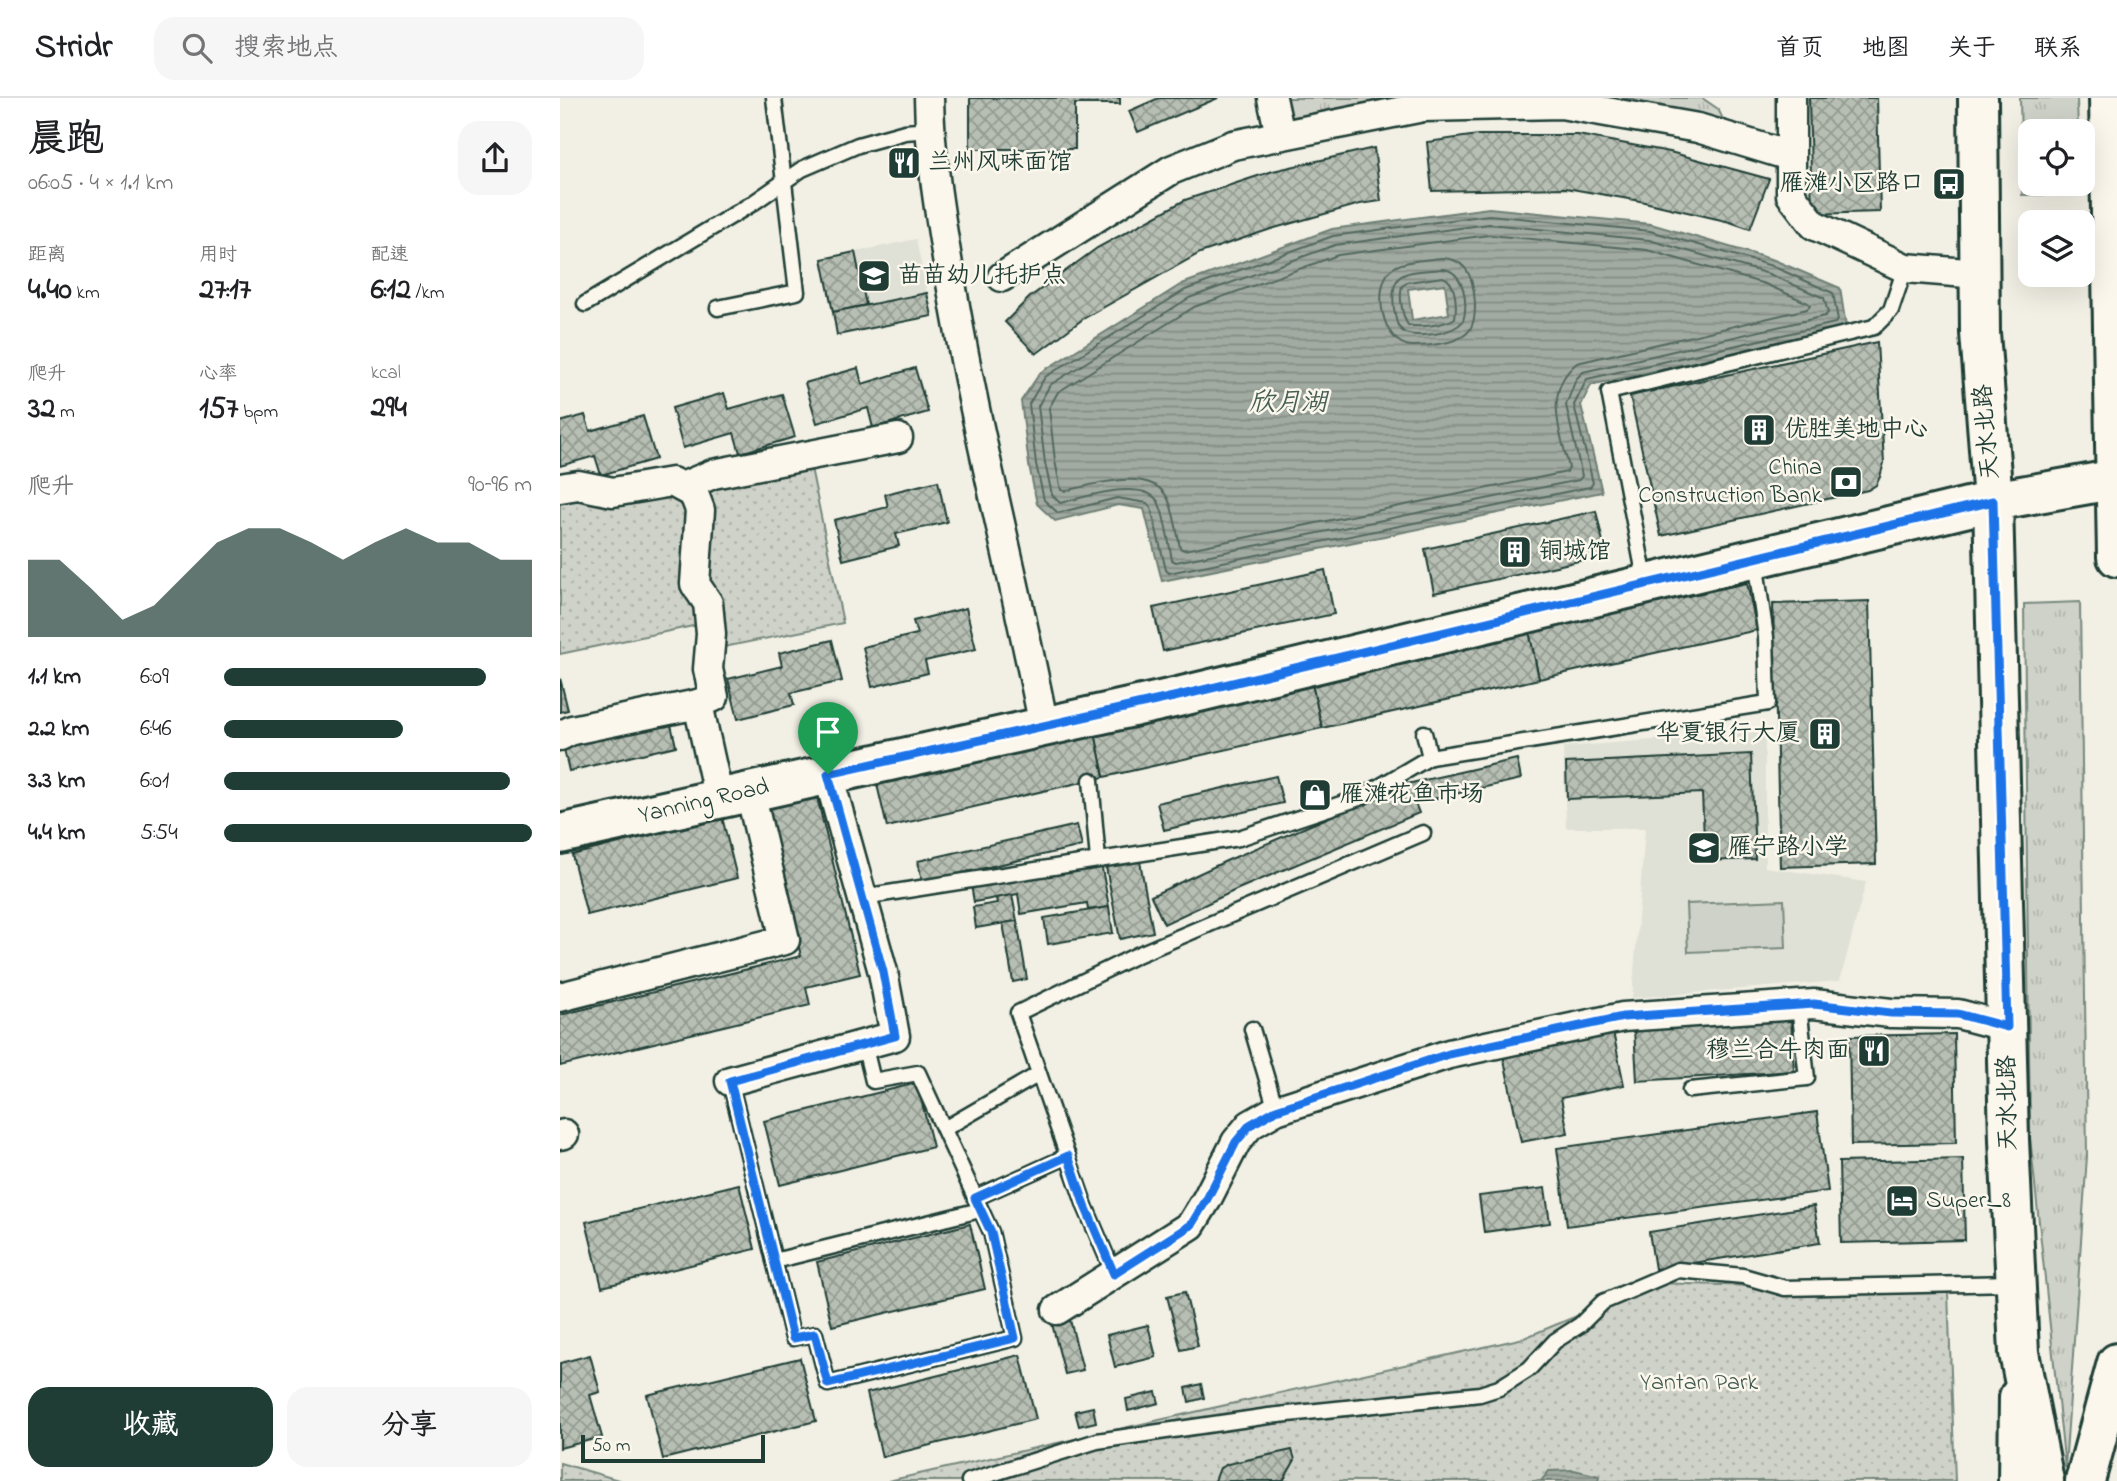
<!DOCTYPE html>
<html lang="zh">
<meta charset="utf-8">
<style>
body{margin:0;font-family:"Indie Flower","LXGW WenKai TC",sans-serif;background:#f6f6f6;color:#202124;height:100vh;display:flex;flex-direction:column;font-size:26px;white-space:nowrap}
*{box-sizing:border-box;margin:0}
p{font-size:23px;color:#757577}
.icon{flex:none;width:38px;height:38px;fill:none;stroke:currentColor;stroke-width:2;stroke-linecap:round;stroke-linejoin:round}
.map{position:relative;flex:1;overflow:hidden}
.panel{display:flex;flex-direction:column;background:#fff;width:560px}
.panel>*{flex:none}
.buttons{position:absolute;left:1458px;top:21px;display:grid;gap:14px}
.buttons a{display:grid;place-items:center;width:77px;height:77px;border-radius:14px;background:#fff;box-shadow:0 7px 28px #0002;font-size:35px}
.scale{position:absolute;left:21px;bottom:18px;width:184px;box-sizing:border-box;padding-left:7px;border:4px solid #1f3d34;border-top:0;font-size:19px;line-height:24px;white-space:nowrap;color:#1f3d34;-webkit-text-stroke:5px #fbf7ec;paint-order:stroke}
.pin{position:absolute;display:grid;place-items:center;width:60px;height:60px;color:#fff;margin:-72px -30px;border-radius:50% 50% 50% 0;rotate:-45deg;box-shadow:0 0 7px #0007}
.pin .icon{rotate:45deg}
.round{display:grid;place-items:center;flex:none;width:74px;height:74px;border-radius:21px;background:#f6f6f6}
.head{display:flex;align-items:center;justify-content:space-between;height:119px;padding:0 28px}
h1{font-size:38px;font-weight:700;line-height:52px}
.stats{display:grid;grid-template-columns:repeat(3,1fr);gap:10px;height:119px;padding:7px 28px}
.stats div{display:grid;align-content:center}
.stats b{font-size:30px;font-weight:700}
.stats small{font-size:19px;font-weight:400}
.stats p{font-size:19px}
.chart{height:196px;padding:14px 28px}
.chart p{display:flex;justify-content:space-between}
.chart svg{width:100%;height:126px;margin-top:7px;fill:#1f3d34;opacity:.7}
.button{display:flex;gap:14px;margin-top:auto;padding:14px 28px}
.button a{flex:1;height:80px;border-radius:21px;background:#1f3d34;color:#fff;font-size:28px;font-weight:700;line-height:80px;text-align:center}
.button a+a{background:#f6f6f6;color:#202124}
ul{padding:0 28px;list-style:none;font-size:23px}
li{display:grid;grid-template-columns:112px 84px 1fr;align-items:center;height:52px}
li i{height:18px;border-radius:9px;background:#1f3d34}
header{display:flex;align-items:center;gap:42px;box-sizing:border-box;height:98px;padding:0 35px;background:#fff;border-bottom:2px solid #e0e0e0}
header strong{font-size:33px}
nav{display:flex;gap:38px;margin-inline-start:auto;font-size:24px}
.search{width:490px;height:63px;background:#f6f6f6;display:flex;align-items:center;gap:18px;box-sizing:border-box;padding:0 24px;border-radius:21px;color:#757577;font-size:26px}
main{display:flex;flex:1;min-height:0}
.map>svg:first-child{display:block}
</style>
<header>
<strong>Stridr</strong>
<div class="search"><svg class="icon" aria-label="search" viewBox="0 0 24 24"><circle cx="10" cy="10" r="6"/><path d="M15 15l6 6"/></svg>搜索地点</div>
<nav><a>首页</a><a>地图</a><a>关于</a><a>联系</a></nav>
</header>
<main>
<section class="panel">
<div class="head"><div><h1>晨跑</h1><p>06:05 · 4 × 1.1 km</p></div><a class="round"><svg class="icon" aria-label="share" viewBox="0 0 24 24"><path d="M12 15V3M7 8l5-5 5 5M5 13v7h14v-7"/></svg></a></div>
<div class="stats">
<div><p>距离</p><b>4.40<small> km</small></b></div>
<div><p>用时</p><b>27:17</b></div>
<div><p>配速</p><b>6:12<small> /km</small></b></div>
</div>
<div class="stats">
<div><p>爬升</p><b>32<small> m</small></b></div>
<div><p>心率</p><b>157<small> bpm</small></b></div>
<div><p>kcal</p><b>294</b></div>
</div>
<div class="chart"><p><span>爬升</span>90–96 m</p>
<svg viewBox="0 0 160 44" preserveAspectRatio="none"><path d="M0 44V17L10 17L20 27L30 38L40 33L50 22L60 11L70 6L80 6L90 11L100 17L110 11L120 6L130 11L140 11L150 17L160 17V44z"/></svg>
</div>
<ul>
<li><b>1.1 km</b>6:09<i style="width:85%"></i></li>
<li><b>2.2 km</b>6:46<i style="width:58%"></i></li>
<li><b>3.3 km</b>6:01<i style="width:93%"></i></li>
<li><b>4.4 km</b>5:54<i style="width:100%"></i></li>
</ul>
<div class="button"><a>收藏</a><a>分享</a></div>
</section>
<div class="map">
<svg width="1557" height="1383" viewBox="0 0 1557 1383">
<defs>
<pattern id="grass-tufts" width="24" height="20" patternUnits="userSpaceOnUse" patternTransform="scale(1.75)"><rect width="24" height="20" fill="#cfd2c8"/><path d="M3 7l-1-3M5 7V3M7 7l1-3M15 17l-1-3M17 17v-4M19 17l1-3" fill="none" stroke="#b1b5ac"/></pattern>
<pattern id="park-dots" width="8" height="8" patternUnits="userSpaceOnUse" patternTransform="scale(1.75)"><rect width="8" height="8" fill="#cfd2c8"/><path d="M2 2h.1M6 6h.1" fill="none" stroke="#b1b5ac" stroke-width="1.8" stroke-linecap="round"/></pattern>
<pattern id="water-rules" width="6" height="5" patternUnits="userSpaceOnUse" patternTransform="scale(1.75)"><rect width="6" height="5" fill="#a2aba1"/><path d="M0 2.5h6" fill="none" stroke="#838c84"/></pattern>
<pattern id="building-cross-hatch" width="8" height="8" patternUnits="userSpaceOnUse" patternTransform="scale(1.75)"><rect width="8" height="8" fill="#b7beb3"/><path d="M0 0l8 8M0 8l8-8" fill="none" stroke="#949c92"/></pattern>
</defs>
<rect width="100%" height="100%" fill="#f2f0e5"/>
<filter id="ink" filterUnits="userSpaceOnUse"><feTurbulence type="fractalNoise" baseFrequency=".0143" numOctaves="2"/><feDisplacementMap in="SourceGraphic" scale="14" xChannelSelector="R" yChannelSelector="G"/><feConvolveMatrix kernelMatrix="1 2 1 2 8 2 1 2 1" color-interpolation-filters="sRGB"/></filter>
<g filter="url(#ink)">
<g fill="#e0e1d6">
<polygon points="356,141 367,195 273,214 262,161"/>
<polygon points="1205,633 1205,769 1306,784 1280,883 1072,900 1085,730 1006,730 1003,649"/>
</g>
<g fill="url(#grass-tufts)" stroke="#77887e" stroke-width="2">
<polygon points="721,0 829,0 738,22 728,19"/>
<polygon points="1061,0 1142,0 1158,11 1163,21"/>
<polygon points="1460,0 1517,0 1518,33 1470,33 1470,86 1520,86 1520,96 1462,97"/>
<polygon points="1520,504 1527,1058 1505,1370 1470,1039 1464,506"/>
</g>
<g fill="url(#park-dots)" stroke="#77887e" stroke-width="2">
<polygon points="249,360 283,525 144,553 138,527 0,556 0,398 161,365"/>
<polygon points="1096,1185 1388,1194 1395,1383 328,1383 964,1240"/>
<polygon points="0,1365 62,1383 69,1383 0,1383"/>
</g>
<polygon fill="#cfd2c8" stroke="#77887e" stroke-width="2" points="1224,802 1226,850 1128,854 1126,806"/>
<g fill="url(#water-rules)" stroke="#6e7f75" stroke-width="2" fill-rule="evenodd">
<path d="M 929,110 L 1091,126 L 1214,162 L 1280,190 L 1286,229 L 1031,287 L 1021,307 L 1042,394 L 602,483 L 584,411 L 558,407 L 495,423 L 477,406 L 469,367 L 461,303 L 480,275 L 622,186 L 772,131 ZM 885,186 L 889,216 L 852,222 L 848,191 Z"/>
<polygon points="1014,1372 1039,1378 1038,1383 981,1383 989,1373"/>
</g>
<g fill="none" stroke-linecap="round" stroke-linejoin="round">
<g stroke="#536960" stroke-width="2">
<polygon points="929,117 1090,133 1212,168 1273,195 1278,222 1275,225 1027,281 1014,307 1033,385 1030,389 609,475 606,472 591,410 587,405 557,400 498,415 484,402 476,366 469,306 485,279 625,192 773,138"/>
<path d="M 929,126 L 1089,142 L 1209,176 L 1264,200 L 1268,215 L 1265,218 L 1023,274 L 1016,281 L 1006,307 L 1022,378 L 1019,382 L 616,464 L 612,462 C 609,447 605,414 597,402 C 580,380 522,400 500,405 L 492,397 L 485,365 L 478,308 L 490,287 L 629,200 L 775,147 Z"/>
<path d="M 929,137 L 1087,152 L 1205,186 L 1248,205 L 1250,208 L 1247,211 L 1017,265 C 982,293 1001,335 1009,370 L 1007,374 L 624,452 L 620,450 C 617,434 615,416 608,401 C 592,367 531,387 505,393 L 501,392 L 495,363 L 489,310 L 498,294 L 634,209 L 778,157 Z"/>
<path d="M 881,160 C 890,160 899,163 905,170 C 916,184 920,224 906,236 C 894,246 868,248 853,248 C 821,248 811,186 833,170 C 845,162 866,162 881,160 Z"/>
<path d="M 882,171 C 904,172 909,206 903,223 C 893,236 860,240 845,235 C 836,229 836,221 834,211 C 829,169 848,175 882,171 Z"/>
<path d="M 883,179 C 896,183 897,207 895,220 C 885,227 860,230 848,227 C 842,218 839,199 842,188 L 848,184 Z"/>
</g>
</g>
<g fill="url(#building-cross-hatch)" stroke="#1f3d34" stroke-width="2">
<polygon points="410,0 560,0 560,6 515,6 515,51 410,51"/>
<polygon points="599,0 658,0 578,34 569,13"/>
<polygon points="1249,0 1317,0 1320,114 1252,116"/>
<polygon points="918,37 1018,37 1110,54 1209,81 1190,131 1170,124 1080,103 1006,90 872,93 867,44"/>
<polygon points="814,50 821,103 800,106 711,131 640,155 523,221 476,256 445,224 470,199 537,150 625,102 713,73"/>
<polygon points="295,154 306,207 273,214 262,161"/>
<polygon points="367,195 372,218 277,237 273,214"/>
<polygon points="1317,244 1324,365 1320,379 1316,387 1308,392 1101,438 1070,298"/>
<polygon points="298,270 302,286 355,270 368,314 313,330 308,310 257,325 245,285"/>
<polygon points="164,295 169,311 222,296 235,339 180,355 174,335 123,350 112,310"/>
<polygon points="25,317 30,333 83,318 96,361 41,377 35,358 0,368 0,324"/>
<polygon points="378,383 387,424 336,436 339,448 283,462 274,422 328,409 325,396"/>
<polygon points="1036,413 1046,457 874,495 865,451"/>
<polygon points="765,472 774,516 603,553 593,510"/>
<polygon points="1187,485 1197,532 979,581 969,533"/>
<polygon points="1309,503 1316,766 1220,769 1213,506"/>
<polygon points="406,510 416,551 365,563 368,575 312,589 303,549 357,536 353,523"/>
<polygon points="969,533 979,581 762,630 751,582"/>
<polygon points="272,542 282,583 231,595 234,607 178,621 168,581 222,568 219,555"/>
<polygon points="0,580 8,612 0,614"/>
<polygon points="751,582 762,630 544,679 534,630"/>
<polygon points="109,618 116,648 9,673 2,643"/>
<polygon points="534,630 544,679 327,729 315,678"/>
<polygon points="1191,656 1195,761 1145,763 1142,695 1007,701 1006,665"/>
<polygon points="957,661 961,681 855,705 859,715 678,791 604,826 591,798 666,763 847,686"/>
<polygon points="716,678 723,705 604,732 597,705"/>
<polygon points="257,699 300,876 246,889 250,907 0,968 0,917 241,858 206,711"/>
<polygon points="162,719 177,780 27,817 12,757"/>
<polygon points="517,727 522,748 362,784 358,763"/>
<polygon points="579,758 593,834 560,841 545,764"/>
<polygon points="541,765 549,809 528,812 527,805 461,816 458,796 414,804 411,787"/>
<polygon points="452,797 457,823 416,830 413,809 437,805 436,800"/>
<polygon points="549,809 553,835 488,846 484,820"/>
<polygon points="457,823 467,881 453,884 443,825"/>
<polygon points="1231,921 1234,973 1077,983 1074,931"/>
<polygon points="1052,929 1064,987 1001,1000 1008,1035 961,1044 942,952"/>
<polygon points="1394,936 1396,1045 1291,1047 1289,938"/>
<polygon points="357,985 373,1049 220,1087 204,1023"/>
<polygon points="1257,1014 1268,1093 1007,1128 997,1050"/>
<polygon points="1403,1061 1405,1142 1281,1145 1279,1064"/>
<polygon points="179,1086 195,1151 42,1189 26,1124"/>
<polygon points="985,1090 990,1125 924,1134 919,1098"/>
<polygon points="1254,1108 1260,1145 1095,1171 1089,1134"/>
<polygon points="410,1126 425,1191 272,1228 257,1164"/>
<polygon points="625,1194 638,1248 621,1252 607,1198"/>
<polygon points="509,1218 523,1272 505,1276 491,1222"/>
<polygon points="588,1227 596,1259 555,1269 547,1237"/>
<polygon points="30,1257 40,1294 30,1297 42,1339 0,1350 0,1265"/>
<polygon points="460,1257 476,1321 322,1359 307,1295"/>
<polygon points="240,1260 256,1323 103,1361 87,1297"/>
<polygon points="641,1286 644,1300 629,1304 626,1290"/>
<polygon points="596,1294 599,1305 568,1313 566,1301"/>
<polygon points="533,1309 536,1324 519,1328 515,1313"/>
<polygon points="732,1352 735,1362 723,1383 655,1383 660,1370 668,1366"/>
</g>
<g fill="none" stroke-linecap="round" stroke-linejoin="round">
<defs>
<g id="lane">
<polyline points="25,206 193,105 242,71 298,47 345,34 369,32"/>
<polyline points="158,210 237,194 214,0"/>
<polyline points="1086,486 1049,294 1314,229 1331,212 1345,170"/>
<polyline points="864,635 870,659"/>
<polyline points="531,682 538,762"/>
<polyline points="303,799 679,740 802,699 870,659 1208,605 1206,539 1195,462"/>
<polyline points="692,931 716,1012"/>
<polyline points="170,983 233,1240 255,1236 268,1286 455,1240 431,1134 358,975 313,983 304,946"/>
<polyline points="1130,992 1247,980 1239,908"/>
<polyline points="384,1031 479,976"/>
<polyline points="415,1100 508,1058"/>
<polyline points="214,1163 420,1112"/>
<polyline points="554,1176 525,1108 458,915 577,857 863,735"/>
<polyline points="409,1383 537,1343 709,1318 920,1296 939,1290 969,1271 995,1243 1020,1227 1043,1204 1118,1172 1183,1178 1225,1190 1453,1185"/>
</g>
<g id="street">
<path d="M 369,0 C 370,62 381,124 391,185 C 416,334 455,480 484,629"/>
<polyline points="712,0 720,37"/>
<polyline points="1231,0 1231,97 1254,127 1345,170 1419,176"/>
<polyline points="442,179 611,72 673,47 863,9 1001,6 1138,30 1230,58"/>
<polyline points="122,389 153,376 338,340"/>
<polyline points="0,390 18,387 53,394 112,384 134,396 140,412 135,486 148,505 151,536 148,571 154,599 138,606"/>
<polyline points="0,638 12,632 138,606 159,701"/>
<polyline points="0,899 225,842 190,694"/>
<polyline points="170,983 335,938 323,874 268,676"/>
<polyline points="0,1037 4,1036"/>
<polyline points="497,1212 631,1127 647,1101 676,1044 690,1027 716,1012 889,956 1063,919 1254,906 1331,915 1398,916 1447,929"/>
</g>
<g id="secondary">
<polyline points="0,736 618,599 1433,403 1557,381"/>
<polyline points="1458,1383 1459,1299"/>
</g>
<g id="primary">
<polyline points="1418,0 1420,235 1433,403 1449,1042 1459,1255 1484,1383"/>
<polyline points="1549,0 1557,459"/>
<polyline points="1525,1383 1557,1265"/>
</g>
</defs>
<use href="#lane" stroke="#1f3d34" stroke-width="19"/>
<use href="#street" stroke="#1f3d34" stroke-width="33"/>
<use href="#secondary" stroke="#1f3d34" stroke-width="44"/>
<use href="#primary" stroke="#1f3d34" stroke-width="44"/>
<use href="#lane" stroke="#fbf7ec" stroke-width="14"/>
<use href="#street" stroke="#fbf7ec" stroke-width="28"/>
<use href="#secondary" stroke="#fbf7ec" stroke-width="38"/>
<use href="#primary" stroke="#fbf7ec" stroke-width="38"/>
</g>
</g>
<g fill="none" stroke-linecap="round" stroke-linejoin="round" filter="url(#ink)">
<defs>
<polygon id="route" points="1433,403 1447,929 1398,916 1331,915 1254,906 1063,919 889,956 716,1012 690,1027 676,1044 647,1101 631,1127 554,1176 525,1108 508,1058 415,1100 431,1134 455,1240 268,1286 255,1236 233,1240 170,983 335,938 323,874 268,676 618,598"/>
</defs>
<use href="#route" stroke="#fff" stroke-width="14"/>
<use href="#route" stroke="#1a73e8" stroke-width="9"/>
</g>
<defs>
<symbol id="restaurant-square" viewBox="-11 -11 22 22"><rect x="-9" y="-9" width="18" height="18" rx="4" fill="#1f3d34" stroke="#fbf7ec"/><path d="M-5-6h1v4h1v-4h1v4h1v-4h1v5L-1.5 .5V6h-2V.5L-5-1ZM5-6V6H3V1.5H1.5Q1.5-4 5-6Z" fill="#fff"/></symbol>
<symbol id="bus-square" viewBox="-11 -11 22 22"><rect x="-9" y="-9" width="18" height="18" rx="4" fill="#1f3d34" stroke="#fbf7ec"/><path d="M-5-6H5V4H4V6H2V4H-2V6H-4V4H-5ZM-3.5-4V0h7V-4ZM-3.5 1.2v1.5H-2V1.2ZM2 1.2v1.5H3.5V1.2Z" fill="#fff"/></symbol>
<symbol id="school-square" viewBox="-11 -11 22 22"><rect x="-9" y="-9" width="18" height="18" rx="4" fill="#1f3d34" stroke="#fbf7ec"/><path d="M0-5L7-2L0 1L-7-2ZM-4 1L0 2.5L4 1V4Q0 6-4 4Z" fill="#fff"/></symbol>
<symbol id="building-square" viewBox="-11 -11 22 22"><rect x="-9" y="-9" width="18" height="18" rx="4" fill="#1f3d34" stroke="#fbf7ec"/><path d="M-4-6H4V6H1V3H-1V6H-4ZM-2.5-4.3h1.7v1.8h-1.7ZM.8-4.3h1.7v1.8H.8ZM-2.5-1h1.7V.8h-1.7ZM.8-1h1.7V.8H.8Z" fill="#fff"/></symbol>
<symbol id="bank-square" viewBox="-11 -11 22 22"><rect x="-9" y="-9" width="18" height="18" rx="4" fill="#1f3d34" stroke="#fbf7ec"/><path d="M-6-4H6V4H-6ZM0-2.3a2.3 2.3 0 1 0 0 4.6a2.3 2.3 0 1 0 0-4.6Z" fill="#fff"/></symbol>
<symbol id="shop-square" viewBox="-11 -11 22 22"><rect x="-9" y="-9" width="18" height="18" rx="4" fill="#1f3d34" stroke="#fbf7ec"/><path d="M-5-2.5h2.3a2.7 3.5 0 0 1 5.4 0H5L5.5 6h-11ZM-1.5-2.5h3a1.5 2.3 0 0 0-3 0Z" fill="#fff"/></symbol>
<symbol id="hotel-square" viewBox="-11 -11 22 22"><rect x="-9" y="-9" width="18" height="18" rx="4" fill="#1f3d34" stroke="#fbf7ec"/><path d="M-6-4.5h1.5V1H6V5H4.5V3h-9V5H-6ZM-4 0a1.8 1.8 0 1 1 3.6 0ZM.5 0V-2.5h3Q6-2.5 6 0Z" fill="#fff"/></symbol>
</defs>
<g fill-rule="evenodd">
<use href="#restaurant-square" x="325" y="46" width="38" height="38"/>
<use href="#bus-square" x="1370" y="67" width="38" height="38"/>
<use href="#school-square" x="295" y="159" width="38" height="38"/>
<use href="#building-square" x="1180" y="313" width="38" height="38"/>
<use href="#bank-square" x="1267" y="365" width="38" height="38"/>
<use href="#building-square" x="936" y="435" width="38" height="38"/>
<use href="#building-square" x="1246" y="617" width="38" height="38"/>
<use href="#shop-square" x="736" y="678" width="38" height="38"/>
<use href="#school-square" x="1125" y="731" width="38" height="38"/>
<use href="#restaurant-square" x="1295" y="934" width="38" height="38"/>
<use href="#hotel-square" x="1323" y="1084" width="38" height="38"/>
</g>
<g text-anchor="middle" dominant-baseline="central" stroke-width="5" stroke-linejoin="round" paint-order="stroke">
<g font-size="24" fill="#1f3d34" stroke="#fbf7ec" text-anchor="start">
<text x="368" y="65">兰州风味面馆</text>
<text x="1364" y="86" text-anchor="end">雁滩小区路口</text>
<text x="338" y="178">苗苗幼儿托护点</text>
<text x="1224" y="332">优胜美地中心</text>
<text x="1262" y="370" text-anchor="end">China<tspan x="1262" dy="28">Construction Bank</tspan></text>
<text x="979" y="454">铜城馆</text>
<text x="1240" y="636" text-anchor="end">华夏银行大厦</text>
<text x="780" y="697">雁滩花鱼市场</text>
<text x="1168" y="750">雁宁路小学</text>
<text x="1290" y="953" text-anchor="end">穆兰合牛肉面</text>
<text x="1366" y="1103">Super_8</text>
</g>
<g font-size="24" fill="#1f3d34" stroke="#fbf7ec">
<text transform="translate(1428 334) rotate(-95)">天水北路</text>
<text transform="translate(144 704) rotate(-13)">Yanning Road</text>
<text transform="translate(1449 1005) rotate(-91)">天水北路</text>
</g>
<g font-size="24" fill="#425b52" stroke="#fbf7ec">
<text x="1139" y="1285">Yantan Park</text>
</g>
<g font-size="26" font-style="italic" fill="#465e55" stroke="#fbf7ec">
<text x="728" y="306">欣月湖</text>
</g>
</g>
</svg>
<div class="buttons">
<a><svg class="icon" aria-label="locate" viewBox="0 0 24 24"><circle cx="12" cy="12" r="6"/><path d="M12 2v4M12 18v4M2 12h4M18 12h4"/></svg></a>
<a><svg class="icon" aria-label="layers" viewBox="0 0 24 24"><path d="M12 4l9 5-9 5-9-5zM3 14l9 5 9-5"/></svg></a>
</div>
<div class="scale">50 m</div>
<div class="pin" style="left:268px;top:676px;background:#1e9e55"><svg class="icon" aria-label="arrive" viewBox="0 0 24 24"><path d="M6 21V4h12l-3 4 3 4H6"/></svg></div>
</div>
</main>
